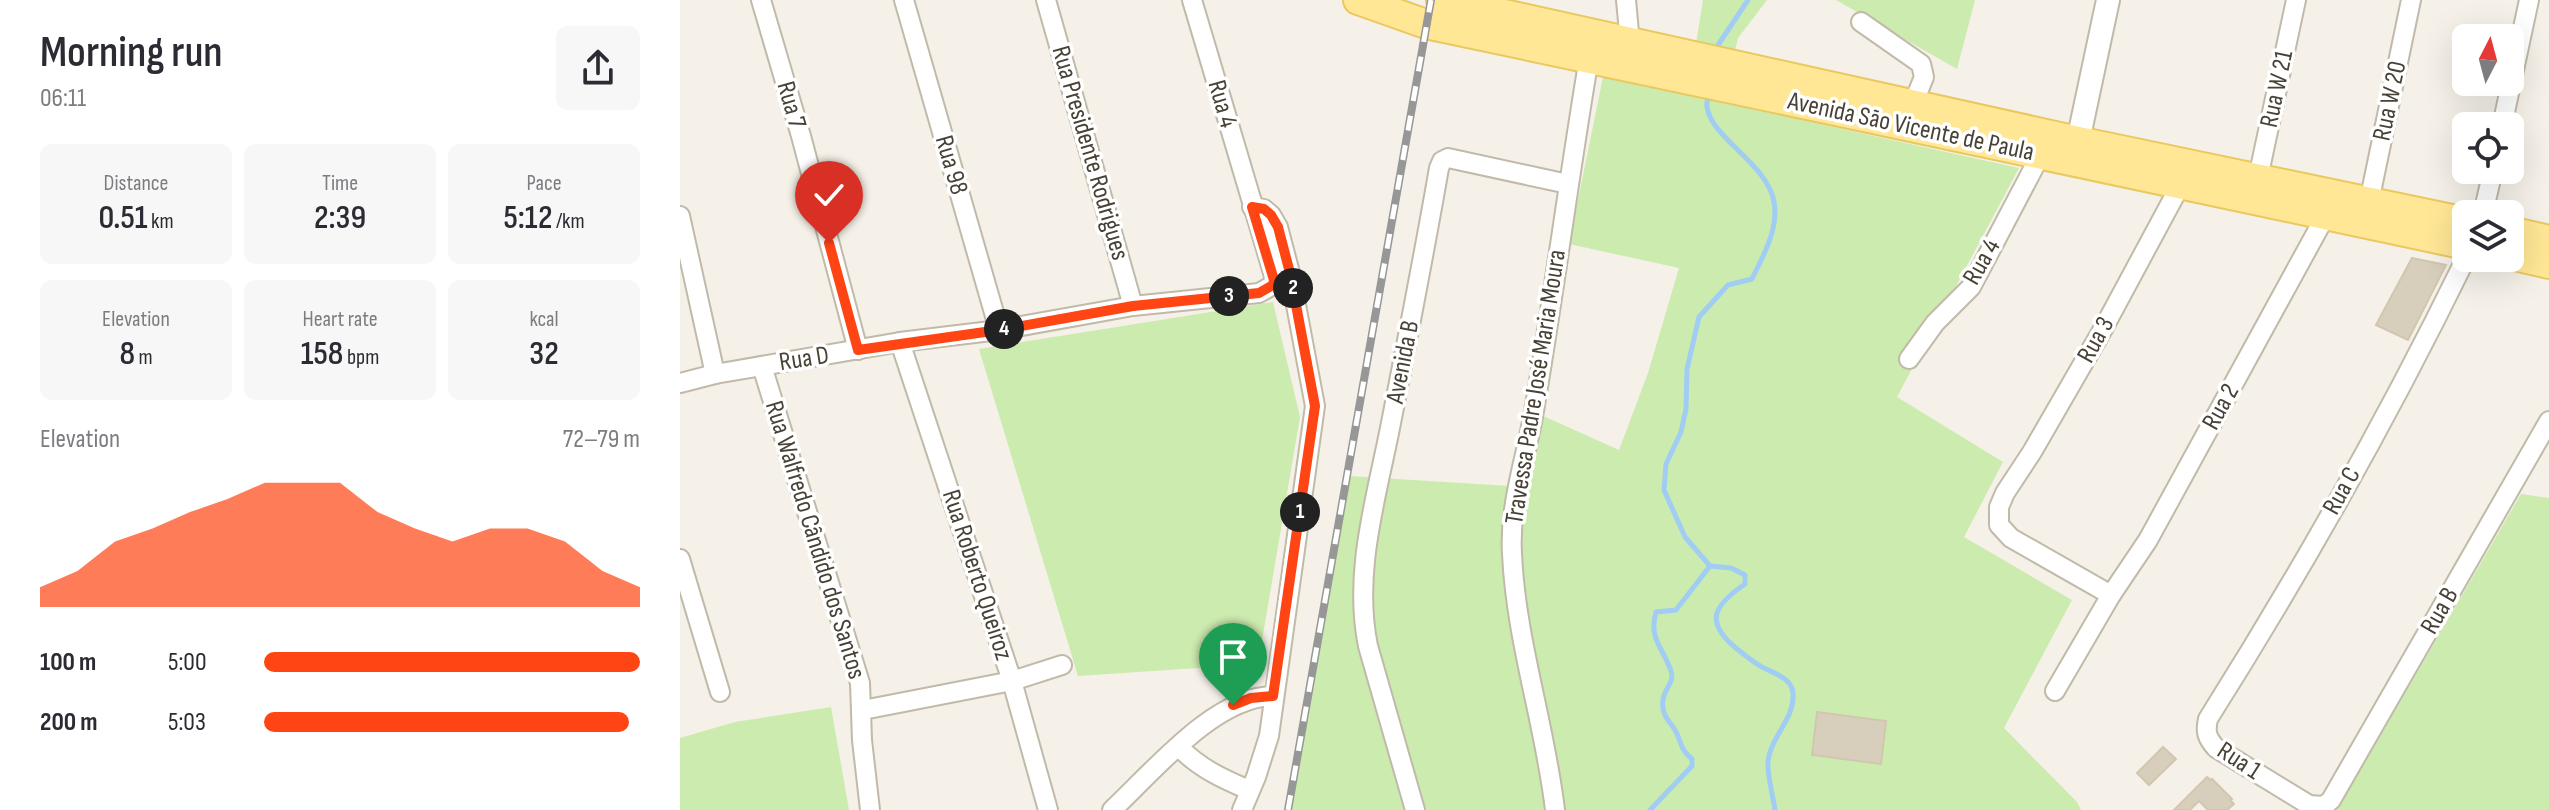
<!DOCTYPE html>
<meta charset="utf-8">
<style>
body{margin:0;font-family:"Sofia Sans Condensed",sans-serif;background:#f7f7f7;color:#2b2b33;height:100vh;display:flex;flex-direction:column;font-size:30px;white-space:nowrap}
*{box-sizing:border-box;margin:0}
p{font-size:26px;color:#7c7c81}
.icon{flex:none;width:44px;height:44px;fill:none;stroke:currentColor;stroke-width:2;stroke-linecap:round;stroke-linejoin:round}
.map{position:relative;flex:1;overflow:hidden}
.panel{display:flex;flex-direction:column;background:#fff;width:680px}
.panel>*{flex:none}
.needle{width:52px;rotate:6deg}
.fabs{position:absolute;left:1772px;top:24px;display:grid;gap:16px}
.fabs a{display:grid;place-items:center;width:72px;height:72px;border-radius:12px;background:#fff;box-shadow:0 8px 32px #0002;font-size:40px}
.pin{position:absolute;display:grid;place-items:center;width:68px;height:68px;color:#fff;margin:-82px -34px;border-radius:50% 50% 50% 0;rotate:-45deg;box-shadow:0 0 8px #0007}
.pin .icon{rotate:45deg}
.km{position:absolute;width:40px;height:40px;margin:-20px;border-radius:50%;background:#222;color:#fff;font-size:22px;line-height:40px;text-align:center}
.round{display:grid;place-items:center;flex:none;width:84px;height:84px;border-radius:12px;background:#f7f7f7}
.summary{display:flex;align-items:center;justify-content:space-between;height:136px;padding:0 40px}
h1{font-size:44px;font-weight:600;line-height:60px}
.stats{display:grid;grid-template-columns:repeat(3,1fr);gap:12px;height:136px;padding:8px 40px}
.stats div{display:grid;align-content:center;border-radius:12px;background:#f7f7f7;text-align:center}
.stats b{font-size:34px;font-weight:600}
.stats small{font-size:22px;font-weight:400}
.stats p{font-size:22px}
.chart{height:224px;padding:16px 40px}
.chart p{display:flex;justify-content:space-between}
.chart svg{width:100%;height:144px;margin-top:8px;fill:#ff4514;opacity:.7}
ul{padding:0 40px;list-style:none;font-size:26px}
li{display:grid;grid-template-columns:128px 96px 1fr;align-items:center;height:60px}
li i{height:20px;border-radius:10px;background:#ff4514}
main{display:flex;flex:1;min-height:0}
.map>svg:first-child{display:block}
</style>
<main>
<section class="panel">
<div class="summary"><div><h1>Morning run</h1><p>06:11</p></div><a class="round"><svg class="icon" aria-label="share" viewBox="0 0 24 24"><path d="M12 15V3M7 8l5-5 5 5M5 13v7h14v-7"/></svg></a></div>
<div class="stats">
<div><p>Distance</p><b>0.51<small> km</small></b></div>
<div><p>Time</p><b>2:39</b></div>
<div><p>Pace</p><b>5:12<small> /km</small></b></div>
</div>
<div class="stats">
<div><p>Elevation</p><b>8<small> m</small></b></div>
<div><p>Heart rate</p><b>158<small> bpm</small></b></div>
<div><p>kcal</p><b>32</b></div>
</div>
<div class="chart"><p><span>Elevation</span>72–79 m</p>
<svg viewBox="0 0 160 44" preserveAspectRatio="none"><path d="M0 44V38L10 33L20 24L30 20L40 15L50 11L60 6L70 6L80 6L90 15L100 20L110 24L120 20L130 20L140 24L150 33L160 38V44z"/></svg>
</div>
<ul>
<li><b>100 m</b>5:00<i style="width:100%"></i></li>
<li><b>200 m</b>5:03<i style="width:97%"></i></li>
</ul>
</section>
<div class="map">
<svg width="1869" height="810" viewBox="0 0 1869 810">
<rect width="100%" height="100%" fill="#f5f1e8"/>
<g fill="#ccebae">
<polygon points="1023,0 1087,0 1058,38 1043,103 1339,168 1217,397 1323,462 1284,537 1392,600 1324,728 1397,802 1401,810 608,810 669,476 848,487 861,415 939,450 968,373 999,268 889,244 923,77 1008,94"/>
<polygon points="1156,0 1295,0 1277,69"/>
<polygon points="593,302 620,417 578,664 398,676 299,349"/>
<polygon points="1841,494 1869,498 1869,810 1657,810"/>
<polygon points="151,707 169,810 0,810 0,738 55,722"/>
</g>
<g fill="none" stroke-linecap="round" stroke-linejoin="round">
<g stroke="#a1cdf4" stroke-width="5">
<polyline points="1036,53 1038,45 1068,0"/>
<path d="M 1029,95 C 1028,99 1026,103 1027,107 C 1031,138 1088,164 1094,202 C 1099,229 1083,256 1072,279 L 1048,285 L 1019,317 L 1007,369 L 1006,409 L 1001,432 L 986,464 L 984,490 L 1005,537 L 1030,566 L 1051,568 L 1065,575 L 1065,584 C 1033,606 1024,622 1057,649 C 1065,655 1073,662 1082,667 C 1093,673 1112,678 1113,693 C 1115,719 1091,736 1088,761 C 1087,776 1093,795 1095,810"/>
<path d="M 970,810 L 1012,766 L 1012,759 C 998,748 1002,739 993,727 C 987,719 981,712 983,700 C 984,689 995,682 991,671 C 984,649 968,639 976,612 L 996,610 L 1030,566"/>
</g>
</g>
<g fill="#d7cebc" stroke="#d2c6af" stroke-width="2">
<polygon points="1732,258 1766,265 1728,340 1696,325"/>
<polygon points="1137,712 1206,721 1201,764 1132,755"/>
<polygon points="1483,747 1496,759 1469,785 1457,773"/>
<polygon points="1527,777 1531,780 1532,779 1552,799 1550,800 1554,804 1547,810 1528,810 1519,801 1510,810 1494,810"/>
</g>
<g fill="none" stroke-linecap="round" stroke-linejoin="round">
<defs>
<g id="minor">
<polyline points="81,0 121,136 178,350"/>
<polyline points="224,0 319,330"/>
<polyline points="366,0 453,306"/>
<polyline points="946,0 950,43"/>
<polyline points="1181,22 1241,64 1244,77 1233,104"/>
<polyline points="1822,126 1849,0"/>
<polyline points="1578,178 1616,0"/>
<polyline points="1689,202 1731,0"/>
<polyline points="1803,214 1813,170"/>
<polyline points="0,216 35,374"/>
<path d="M 1786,258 C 1709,416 1622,570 1528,719 C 1525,732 1527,738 1536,748 L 1629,805 L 1644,806 L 1651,800 L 1869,421"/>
<polyline points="220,342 332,681 368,810"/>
<polyline points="1229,359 1255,323 1291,287 1361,154"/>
<polyline points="82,366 180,683 182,740 190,810"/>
<polyline points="0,383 35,374 220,342 319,330 453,306 579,293 593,285 594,276 512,0"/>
<polyline points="0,559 40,692"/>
<polyline points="1431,595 1331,538 1319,525 1319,507 1325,493 1352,452 1423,329 1501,184"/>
<polyline points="1375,691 1431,595 1468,540 1646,215"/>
<polyline points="183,710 332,681 382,665"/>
<path d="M 499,747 C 519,768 543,779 569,790"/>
<path d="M 432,810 C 474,771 534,697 593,696"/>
<polyline points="562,810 576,777 589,736 635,406 610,273 598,227 591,215 584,209 572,207"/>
<path d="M 735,810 L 688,646 C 673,573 696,499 710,428 C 727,341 744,255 759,168 L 762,161 L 768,158 L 888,184"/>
<path d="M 875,810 C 865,724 836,641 832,554 C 829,504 846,459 854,411 C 874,294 889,176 909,58"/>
</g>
<polyline id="tertiary" points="1398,141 1428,0"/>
<g id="primary">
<polyline points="678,0 746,24 1786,245"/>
<polyline points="761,0 1398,141 1786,222"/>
<polyline points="1830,231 1869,240"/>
<polyline points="1830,255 1869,264"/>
</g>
</defs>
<use href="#minor" stroke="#c1baa9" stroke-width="22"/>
<use href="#tertiary" stroke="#c1baa9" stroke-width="26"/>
<use href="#primary" stroke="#eac860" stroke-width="32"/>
<use href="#minor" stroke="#fff" stroke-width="18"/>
<use href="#tertiary" stroke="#fff" stroke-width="22"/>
<use href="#primary" stroke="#ffe796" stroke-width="28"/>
<defs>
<polyline id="rail" points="608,810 751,0"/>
</defs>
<use href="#rail" stroke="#979797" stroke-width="8"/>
<use href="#rail" stroke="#fff" stroke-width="5" stroke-dasharray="15" stroke-linecap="butt"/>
</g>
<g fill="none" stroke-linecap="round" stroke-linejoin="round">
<defs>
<polyline id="route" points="149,243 178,350 319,330 453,306 579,293 593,285 594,280 572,207 584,209 591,215 598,227 610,273 635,406 593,696 571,698 553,705"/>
</defs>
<use href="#route" stroke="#fff" stroke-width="16"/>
<use href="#route" stroke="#ff4514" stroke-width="10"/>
</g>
<g text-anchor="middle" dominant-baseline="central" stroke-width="7" stroke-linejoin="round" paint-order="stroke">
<g font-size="26" fill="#484236" stroke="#fff">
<text transform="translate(1597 89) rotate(-78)">Rua W 21</text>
<text transform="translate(1710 101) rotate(-78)">Rua W 20</text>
<text transform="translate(542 104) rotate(74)">Rua 4</text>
<text transform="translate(111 105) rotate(74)">Rua 7</text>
<text transform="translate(1231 127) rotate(12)">Avenida São Vicente de Paula</text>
<text transform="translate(410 153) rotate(74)">Rua Presidente Rodrigues</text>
<text transform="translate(271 165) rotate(74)">Rua 98</text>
<text transform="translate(1302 262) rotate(-60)">Rua 4</text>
<text transform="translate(1416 340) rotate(-61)">Rua 3</text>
<text transform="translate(124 359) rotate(-9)">Rua D</text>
<text transform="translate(723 362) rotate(-79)">Avenida B</text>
<text transform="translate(856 387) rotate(-81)">Travessa Padre José Maria Moura</text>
<text transform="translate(1541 407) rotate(-61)">Rua 2</text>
<text transform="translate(1662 491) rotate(-61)">Rua C</text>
<text transform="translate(135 540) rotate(73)">Rua Walfredo Cândido dos Santos</text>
<text transform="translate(297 575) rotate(72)">Rua Roberto Queiroz</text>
<text transform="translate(1760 611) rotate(-60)">Rua B</text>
<text transform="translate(1559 761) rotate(33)">Rua 1</text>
</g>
</g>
</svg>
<div class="fabs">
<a><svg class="needle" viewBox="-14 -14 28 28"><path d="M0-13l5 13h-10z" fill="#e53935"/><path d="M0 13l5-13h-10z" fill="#7c7c81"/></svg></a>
<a><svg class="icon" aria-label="locate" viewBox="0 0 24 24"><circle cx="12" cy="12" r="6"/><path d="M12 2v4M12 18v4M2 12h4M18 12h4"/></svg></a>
<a><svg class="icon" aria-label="layers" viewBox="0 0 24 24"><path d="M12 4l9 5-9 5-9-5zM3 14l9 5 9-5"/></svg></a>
</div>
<div class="pin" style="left:553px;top:705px;background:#1e9e55"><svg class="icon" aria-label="arrive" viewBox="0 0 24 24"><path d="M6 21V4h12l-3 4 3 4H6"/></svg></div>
<div class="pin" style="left:149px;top:243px;background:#d93025"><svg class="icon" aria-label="check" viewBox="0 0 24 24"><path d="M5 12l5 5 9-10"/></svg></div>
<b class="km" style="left:620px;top:512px">1</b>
<b class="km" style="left:613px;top:288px">2</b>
<b class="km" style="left:549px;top:296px">3</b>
<b class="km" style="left:324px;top:329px">4</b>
</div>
</main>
